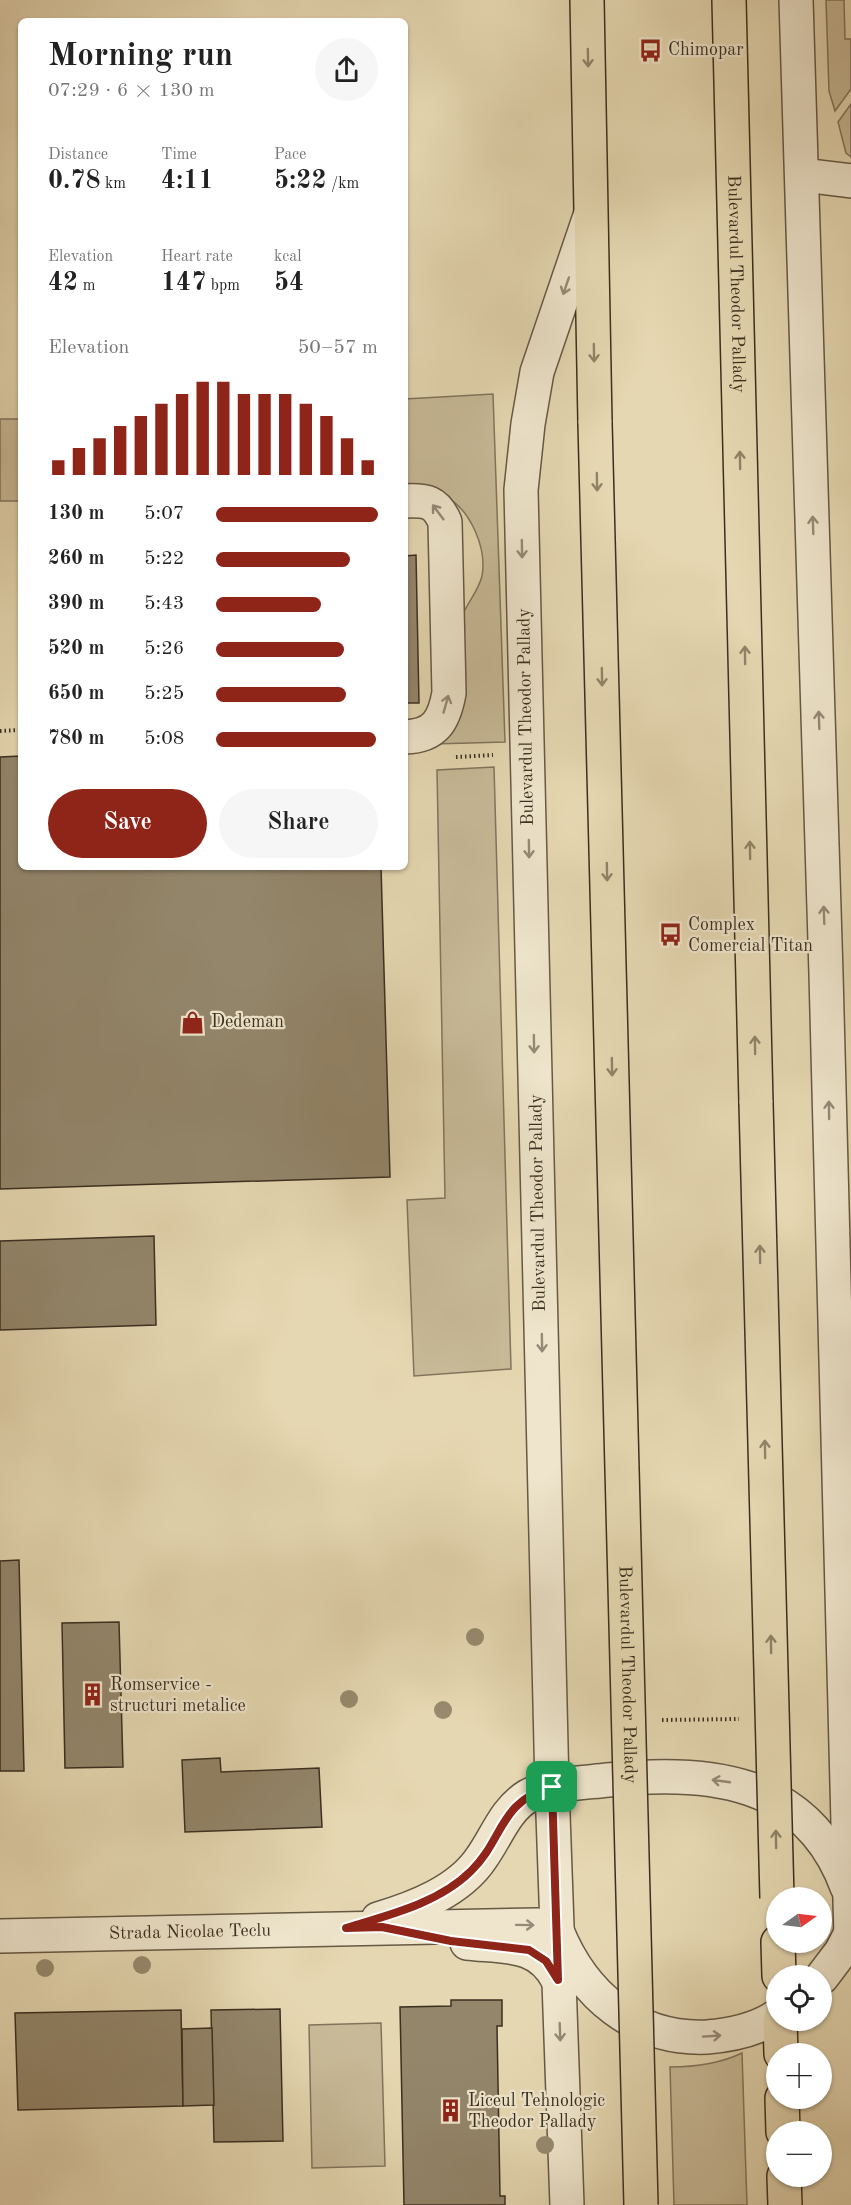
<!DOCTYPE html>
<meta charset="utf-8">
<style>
body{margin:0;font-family:"Old Standard TT",serif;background:#f6f6f6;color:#222;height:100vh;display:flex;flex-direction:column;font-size:22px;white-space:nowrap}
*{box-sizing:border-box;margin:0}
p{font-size:20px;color:#767676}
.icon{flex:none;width:33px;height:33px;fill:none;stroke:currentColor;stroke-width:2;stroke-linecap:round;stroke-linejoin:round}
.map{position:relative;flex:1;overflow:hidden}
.details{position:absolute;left:18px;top:18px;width:390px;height:852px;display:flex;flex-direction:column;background:#fff;border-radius:9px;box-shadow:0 2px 4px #0004}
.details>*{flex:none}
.needle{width:39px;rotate:76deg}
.buttons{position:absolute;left:766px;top:1887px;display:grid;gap:12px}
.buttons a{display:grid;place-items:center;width:66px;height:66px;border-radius:50%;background:#fff;box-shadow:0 2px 4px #0004;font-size:30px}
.pin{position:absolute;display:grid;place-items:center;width:51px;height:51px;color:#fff;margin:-26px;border-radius:12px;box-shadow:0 3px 9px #0006}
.round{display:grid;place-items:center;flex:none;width:63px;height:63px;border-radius:32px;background:#f6f6f6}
.headline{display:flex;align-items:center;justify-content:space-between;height:102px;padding:0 30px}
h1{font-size:33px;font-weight:700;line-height:45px}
.stats{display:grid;grid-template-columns:repeat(3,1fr);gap:9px;height:102px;padding:6px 30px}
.stats div{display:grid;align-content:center}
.stats b{font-size:26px;font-weight:700}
.stats small{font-size:16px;font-weight:400}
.stats p{font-size:16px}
.chart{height:168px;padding:12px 30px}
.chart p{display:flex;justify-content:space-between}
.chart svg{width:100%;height:108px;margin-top:6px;stroke:#8f2418;stroke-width:6}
.action{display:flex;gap:12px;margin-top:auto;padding:12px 30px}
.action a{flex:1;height:69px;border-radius:36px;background:#8f2418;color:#fff;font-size:24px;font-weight:700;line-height:69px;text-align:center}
.action a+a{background:#f6f6f6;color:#222}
ul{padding:0 30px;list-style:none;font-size:20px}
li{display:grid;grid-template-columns:96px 72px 1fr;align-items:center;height:45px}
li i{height:15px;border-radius:8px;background:#8f2418}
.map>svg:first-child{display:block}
</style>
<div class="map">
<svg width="851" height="2205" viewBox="0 0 851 2205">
<rect width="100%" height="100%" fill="#e5d7b1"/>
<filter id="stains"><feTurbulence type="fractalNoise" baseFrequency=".00333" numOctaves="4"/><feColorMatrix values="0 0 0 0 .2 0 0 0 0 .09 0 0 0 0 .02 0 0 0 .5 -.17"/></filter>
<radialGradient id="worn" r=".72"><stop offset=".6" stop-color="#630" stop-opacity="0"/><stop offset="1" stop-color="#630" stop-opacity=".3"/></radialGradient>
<g fill="#c8ba98" stroke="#82745c" stroke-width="1.5">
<polygon points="826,0 844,0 845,39 851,39 851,89 835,111 829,91"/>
<polygon points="851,104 851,157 846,153 838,122"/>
<path d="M 493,394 L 505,742 L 434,744 C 443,703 451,663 460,622 C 464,606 478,593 482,576 C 487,549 471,510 446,497 C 435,491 417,493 405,492 L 405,399 Z"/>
<rect x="0" y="419" width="21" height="82"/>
<polygon points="494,767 511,1369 414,1376 407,1200 445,1198 437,770"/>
<polygon points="381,2023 385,2166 312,2168 309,2025"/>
<path d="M 742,2053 L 747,2205 L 674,2205 L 670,2067 C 695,2067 719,2064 742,2053 Z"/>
</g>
<g fill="#93866b" stroke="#3b2f20" stroke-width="1.5">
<polygon points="416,555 419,703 405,703 405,556"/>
<polygon points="21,756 21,867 381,867 390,1177 0,1189 0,757"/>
<polygon points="154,1236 156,1325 0,1330 0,1241"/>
<polygon points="19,1560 24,1771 0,1771 0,1561"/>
<polygon points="119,1622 123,1767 65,1768 62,1623"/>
<polygon points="220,1758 221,1772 319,1768 322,1827 185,1832 182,1760"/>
<polygon points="451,2000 502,2000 502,2026 497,2026 500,2196 505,2196 505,2205 404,2205 400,2007 451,2006"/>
<polygon points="280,2009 283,2141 214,2142 211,2010"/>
<polygon points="181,2010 183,2106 18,2110 15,2013"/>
<polygon points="212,2028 214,2105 183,2106 182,2029"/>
</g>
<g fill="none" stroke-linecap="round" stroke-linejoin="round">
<defs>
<g id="minor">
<polyline points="796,0 826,974 851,1939"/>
<polyline points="803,175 851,181"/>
<path d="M 405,501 C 426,500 436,501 445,522 L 449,693 C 444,721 435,736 405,737"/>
<path d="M 378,1919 C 415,1908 460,1891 482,1857 C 497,1836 505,1810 528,1796 C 551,1783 582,1783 608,1780 C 708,1769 808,1779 847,1887"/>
<path id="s1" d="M 0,1936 L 538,1925 L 557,1931 C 583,1995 635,2040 707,2037 C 732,2035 756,2030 777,2016"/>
<path d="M 467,1943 C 504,1947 539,1942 558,1980"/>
<polyline points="822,1977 841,1952 851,1933"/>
<polyline points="567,2205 552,1787 521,490 528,424 537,372 590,216"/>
</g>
<g id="major">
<polyline points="587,0 595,423"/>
<path id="s2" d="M 729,0 L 756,1103"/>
<polyline points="778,1942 779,1976"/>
<polyline points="780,2020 781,2054"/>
<polyline points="782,2098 783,2132"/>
<polyline points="784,2176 785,2205"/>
</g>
</defs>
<use href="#minor" stroke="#665944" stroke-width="36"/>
<use href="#major" stroke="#3b2f20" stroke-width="36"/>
<g stroke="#3b2f20" stroke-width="4" stroke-dasharray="1.5 3" stroke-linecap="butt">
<polyline points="0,731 21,730"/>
<polyline points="456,757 493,755"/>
<polyline points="662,1720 739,1719"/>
</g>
<use href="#minor" stroke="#eee5cc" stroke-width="33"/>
<use href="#major" stroke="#e5d7b1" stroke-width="33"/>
<defs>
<g id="major-bridge">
<path id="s3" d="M 595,423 L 641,2205"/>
<polyline points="756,1103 777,1898"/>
</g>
</defs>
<use href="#major-bridge" stroke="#3b2f20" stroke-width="36" stroke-linecap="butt"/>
<use href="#major-bridge" stroke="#e5d7b1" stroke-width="33"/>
</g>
<g fill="#978a6e">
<circle cx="475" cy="1637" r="9"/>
<circle cx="349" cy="1699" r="9"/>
<circle cx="443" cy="1710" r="9"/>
<circle cx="142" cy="1965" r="9"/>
<circle cx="45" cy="1968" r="9"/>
<circle cx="545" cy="2145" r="9"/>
</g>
<defs><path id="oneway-shaft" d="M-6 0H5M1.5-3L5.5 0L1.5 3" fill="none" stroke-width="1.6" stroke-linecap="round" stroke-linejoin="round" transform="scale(1.5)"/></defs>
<g stroke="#908368">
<use href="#oneway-shaft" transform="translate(588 58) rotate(89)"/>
<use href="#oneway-shaft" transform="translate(594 353) rotate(89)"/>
<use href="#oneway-shaft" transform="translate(740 460) rotate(-91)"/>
<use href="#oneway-shaft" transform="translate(597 482) rotate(89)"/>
<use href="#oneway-shaft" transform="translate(745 655) rotate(-91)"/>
<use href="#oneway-shaft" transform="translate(602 677) rotate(89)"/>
<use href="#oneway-shaft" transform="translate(750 850) rotate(-91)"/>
<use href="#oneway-shaft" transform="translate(607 872) rotate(89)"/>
<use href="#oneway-shaft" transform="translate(755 1045) rotate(-91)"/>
<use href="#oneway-shaft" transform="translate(612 1067) rotate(89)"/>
<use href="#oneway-shaft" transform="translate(760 1254) rotate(-91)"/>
<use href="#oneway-shaft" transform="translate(765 1449) rotate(-91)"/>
<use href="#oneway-shaft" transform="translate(771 1644) rotate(-91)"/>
<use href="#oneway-shaft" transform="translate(776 1839) rotate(-91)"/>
</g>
<g stroke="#948a76">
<use href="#oneway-shaft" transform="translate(566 286) rotate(109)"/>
<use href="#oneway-shaft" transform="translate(438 512) rotate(-127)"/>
<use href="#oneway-shaft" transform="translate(813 525) rotate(-92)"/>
<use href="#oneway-shaft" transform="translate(522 549) rotate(89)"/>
<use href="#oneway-shaft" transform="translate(446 704) rotate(-74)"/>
<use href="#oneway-shaft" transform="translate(819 720) rotate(-92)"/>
<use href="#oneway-shaft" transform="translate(529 849) rotate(89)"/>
<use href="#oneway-shaft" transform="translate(824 915) rotate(-92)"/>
<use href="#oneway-shaft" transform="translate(534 1044) rotate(89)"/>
<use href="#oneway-shaft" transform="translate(829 1110) rotate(-91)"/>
<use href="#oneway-shaft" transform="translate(542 1343) rotate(89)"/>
<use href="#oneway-shaft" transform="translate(721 1781) rotate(-172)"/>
<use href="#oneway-shaft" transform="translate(525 1925) rotate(1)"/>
<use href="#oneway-shaft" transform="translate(560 2032) rotate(88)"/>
<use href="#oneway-shaft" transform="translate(712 2036) rotate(-4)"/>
</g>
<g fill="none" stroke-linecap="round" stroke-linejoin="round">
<defs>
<path id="route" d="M 552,1787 L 558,1980 L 546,1961 L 529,1950 L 451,1941 L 382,1927 L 346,1928 C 389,1915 439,1903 471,1871 C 504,1839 499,1801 552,1787 Z"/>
</defs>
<use href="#route" stroke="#fff" stroke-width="12"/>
<use href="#route" stroke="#8f2418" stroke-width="8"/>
</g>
<defs>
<symbol id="bus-bare" viewBox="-9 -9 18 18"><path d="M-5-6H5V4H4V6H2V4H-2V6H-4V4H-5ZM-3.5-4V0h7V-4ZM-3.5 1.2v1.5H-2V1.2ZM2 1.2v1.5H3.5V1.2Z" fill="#8f2418" stroke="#eee5cc" stroke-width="2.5" paint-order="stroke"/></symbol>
<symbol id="shop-bare" viewBox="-9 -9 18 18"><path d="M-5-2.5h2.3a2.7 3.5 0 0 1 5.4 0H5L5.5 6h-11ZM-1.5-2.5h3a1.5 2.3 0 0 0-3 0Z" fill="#8f2418" stroke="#eee5cc" stroke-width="2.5" paint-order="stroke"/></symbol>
<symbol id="building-bare" viewBox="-9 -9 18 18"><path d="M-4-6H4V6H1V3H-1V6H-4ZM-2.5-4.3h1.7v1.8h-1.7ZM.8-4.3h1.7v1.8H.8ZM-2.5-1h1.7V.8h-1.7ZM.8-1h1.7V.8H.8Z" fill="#8f2418" stroke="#eee5cc" stroke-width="2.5" paint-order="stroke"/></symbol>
</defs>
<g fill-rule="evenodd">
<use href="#bus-bare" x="634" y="34" width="33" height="33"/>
<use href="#bus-bare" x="654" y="918" width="33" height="33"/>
<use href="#shop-bare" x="176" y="1006" width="33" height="33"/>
<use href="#building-bare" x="76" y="1678" width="33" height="33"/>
<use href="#building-bare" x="434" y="2094" width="33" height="33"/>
</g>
<g text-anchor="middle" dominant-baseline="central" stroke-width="4.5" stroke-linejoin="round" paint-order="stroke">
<g font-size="18" fill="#3b2f20" stroke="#eee5cc" text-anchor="start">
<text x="668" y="50">Chimopar</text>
<text x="688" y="925">Complex<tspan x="688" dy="21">Comercial Titan</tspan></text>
<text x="211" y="1022">Dedeman</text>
<text x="110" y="1685">Romservice -<tspan x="110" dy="21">structuri metalice</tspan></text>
<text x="468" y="2101">Liceul Tehnologic<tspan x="468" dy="21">Theodor Pallady</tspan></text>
</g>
<g font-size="18" fill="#3b2f20" stroke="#eee5cc">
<text stroke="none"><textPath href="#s2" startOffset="284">Bulevardul Theodor Pallady</textPath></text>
<text transform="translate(526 717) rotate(-91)">Bulevardul Theodor Pallady</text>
<text transform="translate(538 1203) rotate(-91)">Bulevardul Theodor Pallady</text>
<text stroke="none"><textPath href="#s3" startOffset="1252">Bulevardul Theodor Pallady</textPath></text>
<text stroke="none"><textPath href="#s1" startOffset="190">Strada Nicolae Teclu</textPath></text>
</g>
</g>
<rect width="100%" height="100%" filter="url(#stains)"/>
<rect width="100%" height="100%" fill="url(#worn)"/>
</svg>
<div class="buttons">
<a><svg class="needle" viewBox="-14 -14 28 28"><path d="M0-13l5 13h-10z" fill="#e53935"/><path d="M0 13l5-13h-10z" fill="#767676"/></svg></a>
<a><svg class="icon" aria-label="locate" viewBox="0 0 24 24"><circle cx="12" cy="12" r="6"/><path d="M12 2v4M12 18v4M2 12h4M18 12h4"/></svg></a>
<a>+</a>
<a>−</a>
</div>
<div class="pin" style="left:552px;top:1787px;background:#1e9e55"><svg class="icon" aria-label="arrive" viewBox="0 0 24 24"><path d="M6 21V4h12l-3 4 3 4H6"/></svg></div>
<section class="details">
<div class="headline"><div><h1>Morning run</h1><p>07:29 · 6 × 130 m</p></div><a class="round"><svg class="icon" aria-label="share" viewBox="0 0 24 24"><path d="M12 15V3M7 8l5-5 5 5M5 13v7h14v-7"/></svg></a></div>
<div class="stats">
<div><p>Distance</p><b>0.78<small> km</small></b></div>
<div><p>Time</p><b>4:11</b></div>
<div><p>Pace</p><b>5:22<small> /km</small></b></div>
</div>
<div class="stats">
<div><p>Elevation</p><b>42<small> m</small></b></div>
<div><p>Heart rate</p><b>147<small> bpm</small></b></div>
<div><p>kcal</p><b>54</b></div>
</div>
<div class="chart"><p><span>Elevation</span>50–57 m</p>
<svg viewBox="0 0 160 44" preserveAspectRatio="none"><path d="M5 44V38M15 44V33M25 44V29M35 44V24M45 44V20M55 44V15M65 44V11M75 44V6M85 44V6M95 44V11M105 44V11M115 44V11M125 44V15M135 44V20M145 44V29M155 44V38"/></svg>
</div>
<ul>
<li><b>130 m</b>5:07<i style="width:100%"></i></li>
<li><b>260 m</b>5:22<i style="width:83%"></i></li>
<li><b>390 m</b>5:43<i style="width:65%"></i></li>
<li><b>520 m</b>5:26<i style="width:79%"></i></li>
<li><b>650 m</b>5:25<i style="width:80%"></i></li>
<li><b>780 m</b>5:08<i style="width:99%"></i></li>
</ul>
<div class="action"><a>Save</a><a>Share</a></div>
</section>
</div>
